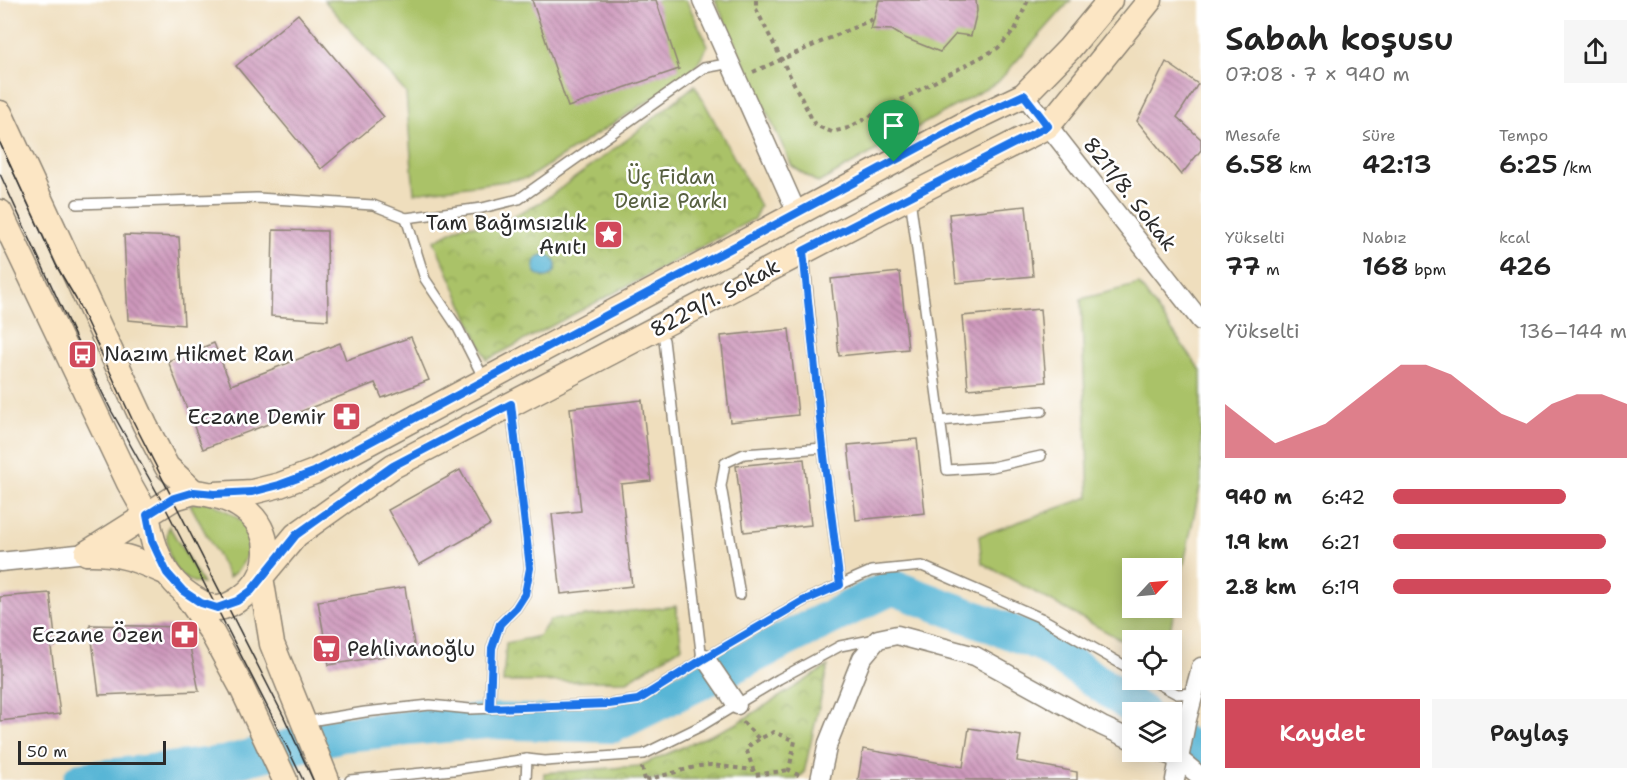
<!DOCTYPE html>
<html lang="tr">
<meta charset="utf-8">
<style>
body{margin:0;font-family:"Shantell Sans",sans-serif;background:#f6f6f6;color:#222;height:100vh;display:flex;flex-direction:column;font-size:22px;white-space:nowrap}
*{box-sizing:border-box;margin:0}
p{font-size:20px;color:#767676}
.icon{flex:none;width:33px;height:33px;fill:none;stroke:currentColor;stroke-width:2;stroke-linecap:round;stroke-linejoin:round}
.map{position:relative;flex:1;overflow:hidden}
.drawer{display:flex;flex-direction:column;background:#fff;width:450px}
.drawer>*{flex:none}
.needle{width:39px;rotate:64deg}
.tools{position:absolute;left:1122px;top:558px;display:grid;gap:12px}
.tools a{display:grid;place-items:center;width:60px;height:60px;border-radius:0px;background:#fff;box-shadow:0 3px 15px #0003;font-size:30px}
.scale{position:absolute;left:18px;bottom:15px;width:148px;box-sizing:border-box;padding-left:6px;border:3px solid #2b2b2b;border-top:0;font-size:16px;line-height:21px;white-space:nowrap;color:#2b2b2b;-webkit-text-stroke:4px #fff;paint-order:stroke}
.pin{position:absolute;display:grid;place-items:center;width:51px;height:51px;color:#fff;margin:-62px -26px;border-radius:50% 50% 50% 0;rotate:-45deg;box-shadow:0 0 6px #0007}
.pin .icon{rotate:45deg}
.round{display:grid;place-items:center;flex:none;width:63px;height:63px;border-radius:0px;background:#f6f6f6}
.summary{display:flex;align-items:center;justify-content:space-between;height:102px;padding:0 24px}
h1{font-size:33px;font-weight:600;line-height:45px}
.metrics{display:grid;grid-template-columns:repeat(3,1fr);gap:9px;height:102px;padding:6px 24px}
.metrics div{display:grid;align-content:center}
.metrics b{font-size:26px;font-weight:600}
.metrics small{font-size:16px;font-weight:400}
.metrics p{font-size:16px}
.chart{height:168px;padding:12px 24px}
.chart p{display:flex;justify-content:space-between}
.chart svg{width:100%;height:108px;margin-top:6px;fill:#d1495b;opacity:.7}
.button{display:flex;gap:12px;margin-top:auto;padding:12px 24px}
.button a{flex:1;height:69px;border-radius:0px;background:#d1495b;color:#fff;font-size:24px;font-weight:600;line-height:69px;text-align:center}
.button a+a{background:#f6f6f6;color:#222}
ul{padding:0 24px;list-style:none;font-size:20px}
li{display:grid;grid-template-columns:96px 72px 1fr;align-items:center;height:45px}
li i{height:15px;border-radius:8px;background:#d1495b}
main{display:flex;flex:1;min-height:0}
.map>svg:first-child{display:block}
</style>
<main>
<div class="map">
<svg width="1201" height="780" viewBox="0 0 1201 780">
<defs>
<pattern id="park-crowns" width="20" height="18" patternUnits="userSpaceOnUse" patternTransform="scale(1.5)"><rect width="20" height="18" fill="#aac268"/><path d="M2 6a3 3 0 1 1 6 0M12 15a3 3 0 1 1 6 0" fill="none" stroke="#8b9e56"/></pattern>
<pattern id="building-back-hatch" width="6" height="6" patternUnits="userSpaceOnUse" patternTransform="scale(1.5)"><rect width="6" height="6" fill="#ce98bc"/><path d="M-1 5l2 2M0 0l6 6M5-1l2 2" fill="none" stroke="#a77c99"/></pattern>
</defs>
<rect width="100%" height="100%" fill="#fff"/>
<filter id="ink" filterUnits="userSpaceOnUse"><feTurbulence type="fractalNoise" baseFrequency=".0167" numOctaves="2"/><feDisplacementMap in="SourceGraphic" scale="12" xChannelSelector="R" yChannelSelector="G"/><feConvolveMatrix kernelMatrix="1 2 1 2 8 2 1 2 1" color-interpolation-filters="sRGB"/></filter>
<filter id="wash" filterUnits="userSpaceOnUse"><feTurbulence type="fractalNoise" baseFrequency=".008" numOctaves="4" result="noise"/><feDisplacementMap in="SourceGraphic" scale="24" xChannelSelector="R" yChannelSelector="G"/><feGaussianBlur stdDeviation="1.35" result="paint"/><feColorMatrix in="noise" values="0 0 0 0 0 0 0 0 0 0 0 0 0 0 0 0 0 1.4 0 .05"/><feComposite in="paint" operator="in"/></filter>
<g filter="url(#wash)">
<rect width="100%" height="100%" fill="#efdebd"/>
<g fill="#aac268" stroke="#6a764a" stroke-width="1.5" fill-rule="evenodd">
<polygon points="324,0 686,0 708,45 692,73 528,178 414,193 406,93"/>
<polygon points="715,0 1071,0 998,82 818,183 792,166"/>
<path d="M 1139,284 L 1201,371 L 1201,482 L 1168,640 L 1132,640 L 1132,646 L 982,563 L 979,536 L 1089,497 L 1081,299 ZM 1132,568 L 1172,568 L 1172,608 L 1132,608 Z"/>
<path d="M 208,501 C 217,506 239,516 244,524 C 257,541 245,567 229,577 L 190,504 Z"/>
<path d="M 169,526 L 203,584 C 194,583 183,579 177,571 C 169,561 164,538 169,526 Z"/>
</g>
<g fill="url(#park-crowns)" stroke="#6a764a" stroke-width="1.5">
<polygon points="695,85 760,206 754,219 487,360 434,241 464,225 491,227 543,201 629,138"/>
<polygon points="676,606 682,647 627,681 503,682 506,643 539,636 550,620"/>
<polygon points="828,666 804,773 797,779 544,780 544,773 639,766 736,724"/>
</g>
<circle fill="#58b6d6" stroke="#427080" stroke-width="1.5" cx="545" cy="266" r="11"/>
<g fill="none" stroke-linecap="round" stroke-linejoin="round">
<g stroke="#58b6d6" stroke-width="36">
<polyline points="1172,735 1201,756"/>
<polyline points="81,780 224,764 342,734 487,721 613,725 892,587 1042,644 1141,712"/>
</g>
</g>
<g id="blocks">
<g fill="url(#building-back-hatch)">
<polygon points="532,0 656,0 679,69 568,107"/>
<polygon points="879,0 976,0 977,11 971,36 956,34 940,52 905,38 892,30 871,29"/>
<polygon points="298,14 384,117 321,169 236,66"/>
<polygon points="1166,62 1198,84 1177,117 1201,139 1201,150 1181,175 1137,121"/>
<polygon points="1026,206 1033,276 956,283 949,214"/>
<polygon points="273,230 327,231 328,320 271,316"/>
<polygon points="124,235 179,237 184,325 128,320"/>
<polygon points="900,272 908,349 839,356 831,279"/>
<polygon points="1040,309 1046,382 968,389 962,316"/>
<polygon points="789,329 798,415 730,422 721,336"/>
<polygon points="411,337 429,380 382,398 375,383 203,449 168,361 214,343 231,385 340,343 346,360"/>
<polygon points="642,400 651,481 621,484 632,586 561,594 552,514 581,511 570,408"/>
<polygon points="917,439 925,513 856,520 848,445"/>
<polygon points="804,459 811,525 744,532 736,466"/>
<polygon points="460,470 490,525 419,565 388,510"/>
<polygon points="405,587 415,651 329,665 318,601"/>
<polygon points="50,593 56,646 51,647 60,714 0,721 0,597"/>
<polygon points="90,625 186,627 199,691 99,695"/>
<polygon points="969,728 1021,736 1017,761 1077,772 1077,780 858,780 863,749 963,767"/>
</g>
</g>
</g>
<g filter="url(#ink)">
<use href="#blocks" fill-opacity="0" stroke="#8d8474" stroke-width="1.5"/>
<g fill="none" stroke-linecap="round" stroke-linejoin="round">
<defs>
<g id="lane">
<polyline points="910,198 947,470 992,467 1041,456"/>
<polyline points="77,204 257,198 373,205 406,218"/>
<polyline points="804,254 823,448 840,585"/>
<polyline points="664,340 702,660"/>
<polyline points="484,379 458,328 425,279 406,218 482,208 519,199 704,68 731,63"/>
<polyline points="940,421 1042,411"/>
<polyline points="740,595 721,486 725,463 744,454 823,448"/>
<polyline points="1151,680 1177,694 1196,693"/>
<polyline points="490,708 492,648 500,624 516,608 525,594 530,568 511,405"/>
<polyline points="305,724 316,720 365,712 430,705 470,709 609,704 638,700 702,660 803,601 871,571 922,566 1041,618 1132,670"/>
<polyline points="350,780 453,770 527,759 545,761 644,754 701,726 779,679 840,646 876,639"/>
<polyline points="526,780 527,759"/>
</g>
<g id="street">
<polyline points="702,0 797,213"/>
<polyline points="1024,95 1201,321"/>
<polyline points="0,562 87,553"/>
<polyline points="705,658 737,705"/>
<polyline points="1161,752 1179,759 1201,777"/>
<polyline points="820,780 828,743 862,658 878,639 897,635 975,656 1102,726 1132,740"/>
<polyline points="1175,780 1186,723 1201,667"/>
</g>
<g id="secondary">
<polyline points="0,113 145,425 167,467 194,492"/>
<polyline points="0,212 129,483 147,515 87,553"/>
<path d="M 194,492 C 213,494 234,499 249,513 C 275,537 270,577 242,597 C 237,601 225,608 217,608 C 209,608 199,601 192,597 C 163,579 153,547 147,515 L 174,498 Z"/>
<polyline points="215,494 252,492 280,485 314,472 974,119 1024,95 1069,49 1110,0"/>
<path d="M 87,553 C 120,552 137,560 167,573"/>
<polyline points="186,595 211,631 241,686 285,780"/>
<polyline points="327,780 272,644 261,577 296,535 393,466 910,196 1048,126 1150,0"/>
</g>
</defs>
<use href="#lane" stroke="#8d8474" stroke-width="12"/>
<use href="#street" stroke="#8d8474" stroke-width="21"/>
<use href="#secondary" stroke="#8d8474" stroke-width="27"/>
<g stroke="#8d8474" stroke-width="4" stroke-dasharray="4.5 4.5" stroke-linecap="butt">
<polyline points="756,0 756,9 815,125 832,132 848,128 998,48 1015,30 1028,0"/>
<polyline points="753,72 873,19"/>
<polyline points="743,722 759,739 774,732 795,741 789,770 802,777"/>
<polyline points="759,739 746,748 755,775 789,770"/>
<polyline points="642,767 645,780"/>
<polyline points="646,780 699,766 711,765 754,770"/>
</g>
<use href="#lane" stroke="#fff" stroke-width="9"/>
<use href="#street" stroke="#fff" stroke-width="18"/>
<use href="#secondary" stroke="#fce6c4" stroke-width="24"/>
<g stroke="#2b2b2b" stroke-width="1.5">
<polyline points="0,143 56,265 76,299 132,419 283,715 313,780"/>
<polyline points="0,174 83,354 112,412 164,505 272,716 303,780"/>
</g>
</g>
</g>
<g fill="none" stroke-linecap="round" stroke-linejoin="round" filter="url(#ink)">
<defs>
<polygon id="route" points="1024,95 1048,126 803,251 823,448 840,585 803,601 702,660 638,700 609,704 490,708 492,648 500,624 516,608 525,594 530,568 511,404 393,466 296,535 251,591 237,601 217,608 201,603 183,591 167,573 152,541 147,515 174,498 194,492 215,494 252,492 279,485 314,472 974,118"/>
</defs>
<use href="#route" stroke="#fff" stroke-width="12"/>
<use href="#route" stroke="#1a73e8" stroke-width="8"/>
</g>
<defs>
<symbol id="sight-square" viewBox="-11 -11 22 22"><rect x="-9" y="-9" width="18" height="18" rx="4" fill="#d1495b" stroke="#fff"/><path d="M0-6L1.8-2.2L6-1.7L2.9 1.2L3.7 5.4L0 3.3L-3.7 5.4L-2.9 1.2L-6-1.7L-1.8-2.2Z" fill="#fff"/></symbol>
<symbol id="bus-square" viewBox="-11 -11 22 22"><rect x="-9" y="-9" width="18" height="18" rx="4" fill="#d1495b" stroke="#fff"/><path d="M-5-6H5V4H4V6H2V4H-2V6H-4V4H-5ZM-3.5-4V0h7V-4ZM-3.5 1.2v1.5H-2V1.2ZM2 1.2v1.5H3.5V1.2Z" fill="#fff"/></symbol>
<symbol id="pharmacy-square" viewBox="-11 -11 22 22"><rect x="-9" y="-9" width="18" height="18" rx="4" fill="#d1495b" stroke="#fff"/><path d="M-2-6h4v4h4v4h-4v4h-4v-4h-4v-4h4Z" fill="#fff"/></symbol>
<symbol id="supermarket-square" viewBox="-11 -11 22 22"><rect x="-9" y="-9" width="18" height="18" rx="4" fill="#d1495b" stroke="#fff"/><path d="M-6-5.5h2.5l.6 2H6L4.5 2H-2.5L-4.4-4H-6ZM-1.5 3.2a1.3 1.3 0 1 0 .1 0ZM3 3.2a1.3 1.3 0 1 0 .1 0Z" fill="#fff"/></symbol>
</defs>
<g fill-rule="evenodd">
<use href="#sight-square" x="592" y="218" width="33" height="33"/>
<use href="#bus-square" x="66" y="338" width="33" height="33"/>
<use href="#pharmacy-square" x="330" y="400" width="33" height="33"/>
<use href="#pharmacy-square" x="168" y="618" width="33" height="33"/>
<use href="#supermarket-square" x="310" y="632" width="33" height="33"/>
</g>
<g text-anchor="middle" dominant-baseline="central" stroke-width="5" stroke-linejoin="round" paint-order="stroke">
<g font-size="21" fill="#576040" stroke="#fff">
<text x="671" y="177">Üç Fidan<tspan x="671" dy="24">Deniz Parkı</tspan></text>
</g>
<g font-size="21" fill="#2b2b2b" stroke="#fff">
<text transform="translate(1130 194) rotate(52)">8211/8. Sokak</text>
<text transform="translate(715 298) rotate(-28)">8229/1. Sokak</text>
</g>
<g font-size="21" fill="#2b2b2b" stroke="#fff" text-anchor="end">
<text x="587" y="223">Tam Bağımsızlık<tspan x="587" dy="24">Anıtı</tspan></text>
<text x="104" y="354" text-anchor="start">Nazım Hikmet Ran</text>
<text x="326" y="417">Eczane Demir</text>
<text x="163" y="635">Eczane Özen</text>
<text x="347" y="649" text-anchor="start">Pehlivanoğlu</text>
</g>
</g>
</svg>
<div class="tools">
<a><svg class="needle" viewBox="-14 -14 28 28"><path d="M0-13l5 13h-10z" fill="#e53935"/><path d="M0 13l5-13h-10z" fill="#767676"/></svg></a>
<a><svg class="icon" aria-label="locate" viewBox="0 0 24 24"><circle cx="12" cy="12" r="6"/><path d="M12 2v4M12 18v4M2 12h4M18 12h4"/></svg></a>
<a><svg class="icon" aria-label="layers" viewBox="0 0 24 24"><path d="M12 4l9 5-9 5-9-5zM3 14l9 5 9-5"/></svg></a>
</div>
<div class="scale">50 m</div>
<div class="pin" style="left:894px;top:162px;background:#1e9e55"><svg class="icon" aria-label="arrive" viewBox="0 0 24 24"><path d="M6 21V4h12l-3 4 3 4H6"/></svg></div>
</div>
<section class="drawer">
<div class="summary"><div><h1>Sabah koşusu</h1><p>07:08 · 7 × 940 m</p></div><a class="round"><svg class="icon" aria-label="share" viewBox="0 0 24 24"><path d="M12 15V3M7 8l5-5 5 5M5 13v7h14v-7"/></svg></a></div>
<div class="metrics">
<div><p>Mesafe</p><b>6.58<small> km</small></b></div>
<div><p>Süre</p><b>42:13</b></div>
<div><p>Tempo</p><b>6:25<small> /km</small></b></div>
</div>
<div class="metrics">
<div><p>Yükselti</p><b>77<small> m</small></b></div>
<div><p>Nabız</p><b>168<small> bpm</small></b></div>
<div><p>kcal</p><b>426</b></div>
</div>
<div class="chart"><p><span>Yükselti</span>136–144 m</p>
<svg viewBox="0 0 160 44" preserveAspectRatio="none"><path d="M0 44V22L10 30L20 38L30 34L40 30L50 22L60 14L70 6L80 6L90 10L100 18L110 26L120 30L130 22L140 18L150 18L160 22V44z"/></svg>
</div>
<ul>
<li><b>940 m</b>6:42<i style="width:74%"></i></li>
<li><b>1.9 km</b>6:21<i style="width:91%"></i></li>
<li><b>2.8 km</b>6:19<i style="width:93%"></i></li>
</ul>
<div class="button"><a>Kaydet</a><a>Paylaş</a></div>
</section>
</main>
